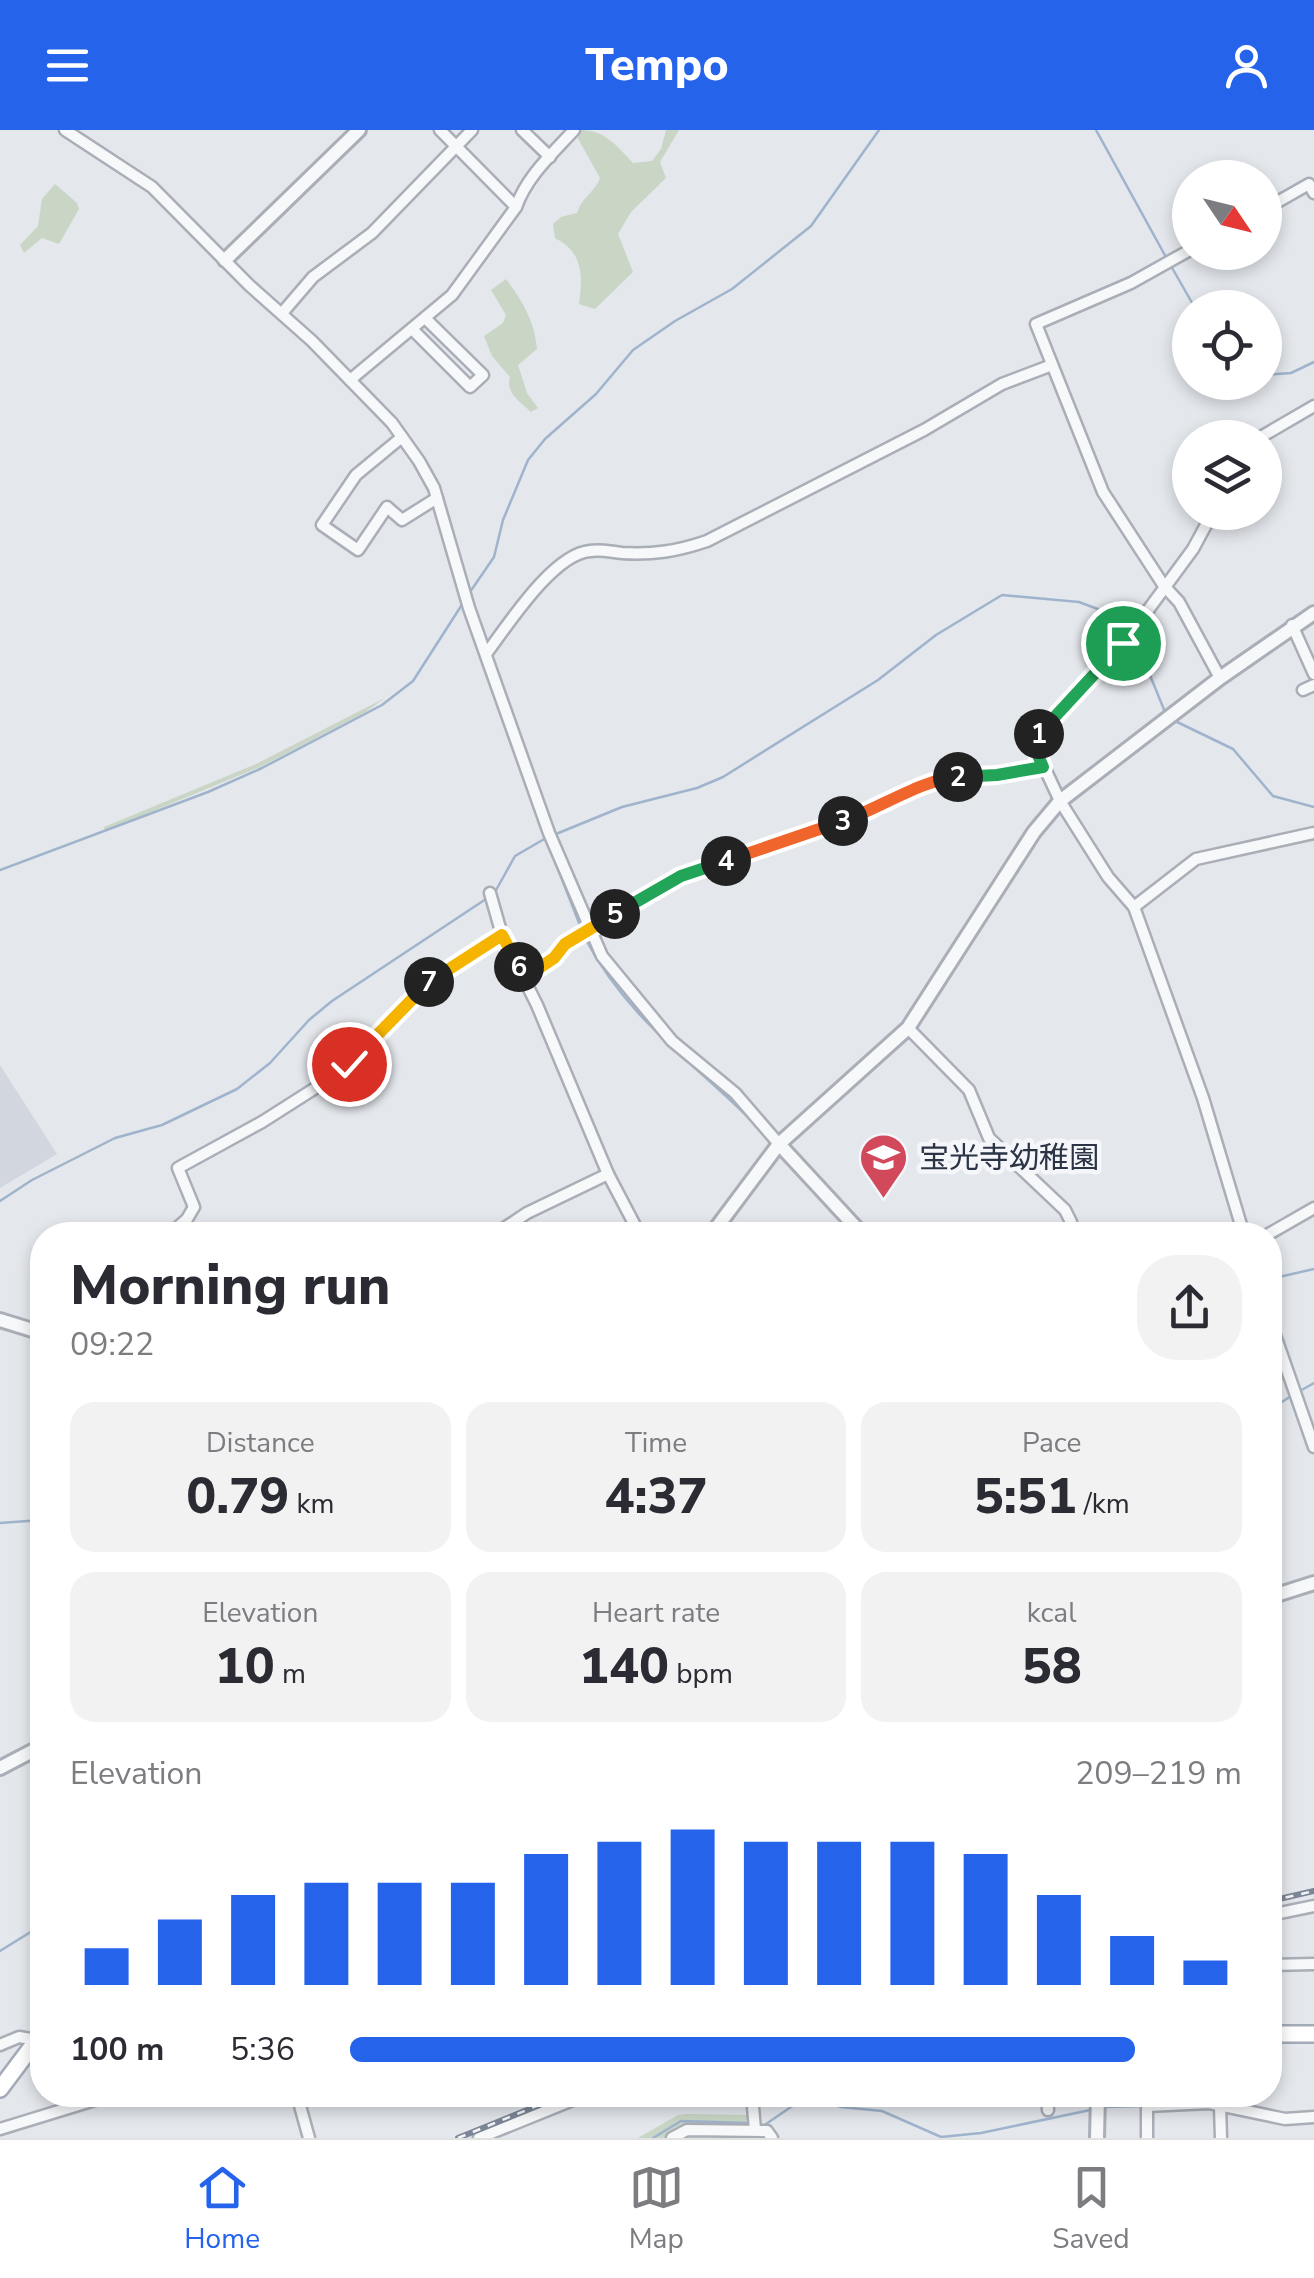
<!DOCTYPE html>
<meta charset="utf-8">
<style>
body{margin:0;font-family:"Nunito Sans","Noto Sans JP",sans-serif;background:#f2f2f3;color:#2b2b33;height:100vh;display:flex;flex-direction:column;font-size:38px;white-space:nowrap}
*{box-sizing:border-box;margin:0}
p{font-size:32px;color:#7c7c81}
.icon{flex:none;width:55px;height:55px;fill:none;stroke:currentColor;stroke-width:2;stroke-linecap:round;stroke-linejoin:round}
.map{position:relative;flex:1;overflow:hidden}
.sheet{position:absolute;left:30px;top:1092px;width:1252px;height:885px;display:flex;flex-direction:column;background:#fff;border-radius:40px;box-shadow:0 5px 15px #0003}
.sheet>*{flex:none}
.needle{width:65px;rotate:125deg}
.tools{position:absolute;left:1172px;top:30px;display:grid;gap:20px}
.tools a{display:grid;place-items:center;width:110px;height:110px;border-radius:50%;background:#fff;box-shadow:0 5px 15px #0003;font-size:50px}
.pin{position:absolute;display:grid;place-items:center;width:85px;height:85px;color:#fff;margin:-42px;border:5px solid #fff;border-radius:50%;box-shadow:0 2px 10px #0007}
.km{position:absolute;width:50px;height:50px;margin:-25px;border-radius:50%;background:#222;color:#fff;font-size:28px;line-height:50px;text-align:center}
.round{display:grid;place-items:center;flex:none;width:105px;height:105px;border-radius:40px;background:#f2f2f3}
.summary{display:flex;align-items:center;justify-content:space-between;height:170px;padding:0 40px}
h1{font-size:55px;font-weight:800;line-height:75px}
.metrics{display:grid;grid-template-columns:repeat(3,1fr);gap:15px;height:170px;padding:10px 40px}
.metrics div{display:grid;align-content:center;border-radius:25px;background:#f2f2f3;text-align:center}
.metrics b{font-size:50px;font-weight:800}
.metrics small{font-size:28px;font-weight:400}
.metrics p{font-size:28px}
.chart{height:280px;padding:20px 40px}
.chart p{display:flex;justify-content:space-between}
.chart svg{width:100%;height:180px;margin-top:10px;stroke:#2563eb;stroke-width:6}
ul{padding:0 40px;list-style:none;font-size:32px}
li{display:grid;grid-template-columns:160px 120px 1fr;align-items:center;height:75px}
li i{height:25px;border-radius:12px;background:#2563eb}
header{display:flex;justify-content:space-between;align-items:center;height:130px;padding:0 40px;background:#2563eb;color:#fff;font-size:45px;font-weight:800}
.tabs{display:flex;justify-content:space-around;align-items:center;height:140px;border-top:2px solid #e1e1e2;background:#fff;font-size:28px;color:#7c7c81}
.tabs a{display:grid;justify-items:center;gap:5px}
.tabs .current{color:#2563eb}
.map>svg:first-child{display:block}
</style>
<header><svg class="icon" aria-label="menu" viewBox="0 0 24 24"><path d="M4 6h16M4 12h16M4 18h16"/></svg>Tempo<svg class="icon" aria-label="person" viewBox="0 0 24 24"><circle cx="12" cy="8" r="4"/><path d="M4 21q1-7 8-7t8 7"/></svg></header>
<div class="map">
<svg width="1314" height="2008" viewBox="0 0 1314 2008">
<rect width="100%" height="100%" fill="#e4e7ec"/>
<polygon fill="#d2d6de" points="0,935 57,1024 0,1058"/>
<g fill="#c9d6c5">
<path d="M 581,0 C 605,0 617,16 633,33 L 652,31 L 661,19 L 666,0 L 679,0 L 660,32 L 666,48 L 631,82 L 618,104 L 633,142 L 595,179 L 579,174 C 583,145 583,122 555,108 L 553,94 L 561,87 L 577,83 C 581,68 596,61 600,48 L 576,5 Z"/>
<polygon points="55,54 77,73 79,79 59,114 42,108 24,123 20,115 38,96 42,69"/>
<path d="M 506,149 C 522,170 535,192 537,219 L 518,235 L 527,263 L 538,278 L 531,282 C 521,272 505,263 510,247 L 492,226 L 484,206 L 503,193 L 506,185 L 491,160 Z"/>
<polygon points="385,568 364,583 262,636 105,701 104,697 256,634"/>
<polygon points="686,1984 749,1985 743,1998 686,1997 666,2008 638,2008 678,1985"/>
</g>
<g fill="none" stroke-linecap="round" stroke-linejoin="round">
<g stroke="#9fb4cc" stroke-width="2.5">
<polyline points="1096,0 1167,129"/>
<polyline points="1171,136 1195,178"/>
<polyline points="1265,245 1291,243 1314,232"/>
<polyline points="470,462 494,427 503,390 528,330 545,309 596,264 633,220 675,191 732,159 811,96 879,0"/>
<polyline points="1134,506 1165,582"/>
<polyline points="1175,591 1233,619 1273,666 1314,677"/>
<polyline points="556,704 622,677 697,658 723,647 878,550 936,505 1002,465 1079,472 1111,484 1131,499"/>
<polyline points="549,716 581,798"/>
<polyline points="0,740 208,662 262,638 382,575 413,551 463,473"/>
<polyline points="495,762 515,726 546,708"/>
<path d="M 585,808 C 628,890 694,932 756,995"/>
<polyline points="0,1071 32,1050 115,1008 162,995 237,959 270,933 309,890 332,871 486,769"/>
<polyline points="1270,1149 1314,1139"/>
<polyline points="1298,1262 1314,1253"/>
<polyline points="1270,1280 1291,1266"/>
<polyline points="0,1393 42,1390"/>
<polyline points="0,1821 42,1795"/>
<polyline points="1102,1977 1141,1976"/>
<polyline points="766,1994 807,1966 841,1977 882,1981 941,2007 981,2003 1095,1979"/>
<polyline points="653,2008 681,1991 748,1993"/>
</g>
<defs>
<g id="minor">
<polyline points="65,0 152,57 249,155 312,211 392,293 419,331 434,358 469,478 549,703 602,826 672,911 735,963 779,1014"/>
<polyline points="522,0 550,27"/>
<path d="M 516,77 C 527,46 552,24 574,0"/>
<polyline points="1265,79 1309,54 1314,63"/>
<polyline points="1190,120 1131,153 1036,194 1103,362 1164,456 1179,472 1220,548"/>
<polyline points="283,182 313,147 372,103 472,0"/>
<polyline points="412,199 470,257 483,245 425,188"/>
<polyline points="350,250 452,165 516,77 440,0"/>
<polyline points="402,307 356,345 322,395 358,420 387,377 402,390 437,368"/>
<polyline points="1259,308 1314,276"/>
<polyline points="1213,382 1193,419 1129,506 1032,611 1060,671 1108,747 1134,777 1203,968 1244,1105"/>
<polyline points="1292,495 1314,544"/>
<path d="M 486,524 C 508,495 553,424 590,421 C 601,419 611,422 622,423 C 653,425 678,421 707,411 L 924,300 L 1002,254 L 1052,235"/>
<polyline points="1303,560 1314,555"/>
<polyline points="490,763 502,805 537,875 608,1044 640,1105"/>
<polyline points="1134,777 1196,729 1314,703"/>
<polyline points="525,848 546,834 571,810 681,746 878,679 922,655 947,648 997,645 1043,637"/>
<polyline points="908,898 969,960 989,1008 1065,1080 1071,1092 1072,1105"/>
<polyline points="169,1105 187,1089 194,1077 178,1038 262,992 339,943 430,852 502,805"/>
<polyline points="494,1105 527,1083 608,1044"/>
<polyline points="1267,1105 1314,1078"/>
<polyline points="1270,1191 1314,1317"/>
<polyline points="1270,1785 1314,1776"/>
<polyline points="1270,1835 1314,1834"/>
<polyline points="0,1915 19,1907 37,1910"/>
<polyline points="297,1965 309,2008"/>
<polyline points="752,1965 755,2000"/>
<polyline points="1047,1965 1048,1980"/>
<polyline points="1147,1965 1147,2008"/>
<polyline points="1147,1976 1209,1973 1285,1989 1314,1987"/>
<polyline points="1220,1976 1221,2008"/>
<polyline points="0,1999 111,1965"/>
<polyline points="479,2008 585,1965"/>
<polyline points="672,2008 687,2000 767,2001 772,2008"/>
</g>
<g id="tertiary">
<polyline points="225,130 359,0"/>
<polyline points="779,1014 863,1105"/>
<polyline points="711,1105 779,1014 908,898 1034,702 1060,671 1220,548 1314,483"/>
<polyline points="0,1190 42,1203"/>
<polyline points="1270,1467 1314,1453"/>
<polyline points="0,1638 42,1616"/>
<polyline points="1097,2008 1098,1965"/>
</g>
<g id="primary">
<polyline points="1270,1904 1314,1904"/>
<polyline points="0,1959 42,1903"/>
</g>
</defs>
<use href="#minor" stroke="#a9aeb7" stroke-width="15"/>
<use href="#tertiary" stroke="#a9aeb7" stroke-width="18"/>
<use href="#primary" stroke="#a3abb8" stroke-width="20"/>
<use href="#minor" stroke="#f7f8fa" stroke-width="10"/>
<use href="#tertiary" stroke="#f7f8fa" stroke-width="12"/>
<use href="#primary" stroke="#fff" stroke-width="15"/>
<defs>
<g id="rail">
<polyline points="1270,1771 1314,1761"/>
<polyline points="458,2008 564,1965"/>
</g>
</defs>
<use href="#rail" stroke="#7d8696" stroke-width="6"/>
<use href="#rail" stroke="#f4f6f9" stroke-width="2.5" stroke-dasharray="8" stroke-linecap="butt"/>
</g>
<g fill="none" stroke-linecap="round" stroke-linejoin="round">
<defs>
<polyline id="split-1" points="1039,604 1123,513"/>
<polyline id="split-2" points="958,647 997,645 1043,637 1032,611 1039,604"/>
<path id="split-3" d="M 843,691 C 879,679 922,649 958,647"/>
<polyline id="split-4" points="726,731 843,691"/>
<polyline id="split-5" points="615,784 681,746 726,731"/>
<polyline id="split-6" points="519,837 524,848 554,828 565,814 615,784"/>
<polyline id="split-7" points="429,852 502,805 519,837"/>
<polyline id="split-8" points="349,934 429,852"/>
</defs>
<use href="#split-1" stroke="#fff" stroke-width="20"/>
<use href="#split-2" stroke="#fff" stroke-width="20"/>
<use href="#split-3" stroke="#fff" stroke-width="20"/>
<use href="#split-4" stroke="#fff" stroke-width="20"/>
<use href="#split-5" stroke="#fff" stroke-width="20"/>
<use href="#split-6" stroke="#fff" stroke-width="20"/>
<use href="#split-7" stroke="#fff" stroke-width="20"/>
<use href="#split-8" stroke="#fff" stroke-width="20"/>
<use href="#split-1" stroke="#22a559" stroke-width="12"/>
<use href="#split-2" stroke="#22a559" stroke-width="12"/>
<use href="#split-3" stroke="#f0652b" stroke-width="12"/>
<use href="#split-4" stroke="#f0652b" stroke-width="12"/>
<use href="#split-5" stroke="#22a559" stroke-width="12"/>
<use href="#split-6" stroke="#f5b400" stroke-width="12"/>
<use href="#split-7" stroke="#f5b400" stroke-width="12"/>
<use href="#split-8" stroke="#f5b400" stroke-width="12"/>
</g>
<defs>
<symbol id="school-pin" viewBox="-11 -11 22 30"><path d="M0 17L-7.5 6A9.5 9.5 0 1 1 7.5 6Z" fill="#d1495b" stroke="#f4f6f9"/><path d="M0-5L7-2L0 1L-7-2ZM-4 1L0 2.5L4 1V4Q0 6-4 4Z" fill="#fff"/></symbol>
</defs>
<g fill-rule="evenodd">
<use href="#school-pin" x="856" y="1000" width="55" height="75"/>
</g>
<g text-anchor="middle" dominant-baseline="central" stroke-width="9" stroke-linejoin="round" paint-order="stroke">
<g font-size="30" fill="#2b3445" stroke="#f4f6f9" text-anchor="start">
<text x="919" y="1028">宝光寺幼稚園</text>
</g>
</g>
</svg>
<div class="tools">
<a><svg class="needle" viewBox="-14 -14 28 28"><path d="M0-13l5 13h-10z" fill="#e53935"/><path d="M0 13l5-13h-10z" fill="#7c7c81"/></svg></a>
<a><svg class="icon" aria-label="locate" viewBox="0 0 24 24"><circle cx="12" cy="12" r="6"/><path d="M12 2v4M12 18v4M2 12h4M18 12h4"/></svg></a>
<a><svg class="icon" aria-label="layers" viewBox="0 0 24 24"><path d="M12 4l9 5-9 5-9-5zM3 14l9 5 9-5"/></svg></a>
</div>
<div class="pin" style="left:1123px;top:513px;background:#1e9e55"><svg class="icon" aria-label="arrive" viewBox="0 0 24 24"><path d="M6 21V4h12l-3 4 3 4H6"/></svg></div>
<div class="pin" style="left:349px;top:934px;background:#d93025"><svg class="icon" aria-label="check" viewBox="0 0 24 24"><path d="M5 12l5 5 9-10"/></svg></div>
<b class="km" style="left:1039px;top:604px">1</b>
<b class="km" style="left:958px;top:647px">2</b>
<b class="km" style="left:843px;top:691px">3</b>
<b class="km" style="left:726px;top:731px">4</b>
<b class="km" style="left:615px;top:784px">5</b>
<b class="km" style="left:519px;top:837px">6</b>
<b class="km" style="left:429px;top:852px">7</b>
<section class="sheet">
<div class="summary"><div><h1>Morning run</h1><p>09:22</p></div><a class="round"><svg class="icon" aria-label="share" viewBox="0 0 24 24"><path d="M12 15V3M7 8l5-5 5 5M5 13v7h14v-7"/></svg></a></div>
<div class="metrics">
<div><p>Distance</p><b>0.79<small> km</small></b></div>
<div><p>Time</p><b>4:37</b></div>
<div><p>Pace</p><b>5:51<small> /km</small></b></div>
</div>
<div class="metrics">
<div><p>Elevation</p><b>10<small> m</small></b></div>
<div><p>Heart rate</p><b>140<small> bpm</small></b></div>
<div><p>kcal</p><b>58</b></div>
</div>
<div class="chart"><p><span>Elevation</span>209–219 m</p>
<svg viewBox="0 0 160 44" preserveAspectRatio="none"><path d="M5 44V35M15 44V28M25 44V22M35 44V19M45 44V19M55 44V19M65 44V12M75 44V9M85 44V6M95 44V9M105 44V9M115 44V9M125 44V12M135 44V22M145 44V32M155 44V38"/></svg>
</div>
<ul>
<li><b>100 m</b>5:36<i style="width:88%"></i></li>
</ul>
</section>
</div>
<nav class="tabs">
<a class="current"><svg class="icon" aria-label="home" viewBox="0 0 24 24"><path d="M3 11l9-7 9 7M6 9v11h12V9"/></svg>Home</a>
<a><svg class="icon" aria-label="map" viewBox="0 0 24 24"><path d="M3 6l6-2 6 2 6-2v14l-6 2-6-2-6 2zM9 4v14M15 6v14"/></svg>Map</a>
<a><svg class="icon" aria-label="saved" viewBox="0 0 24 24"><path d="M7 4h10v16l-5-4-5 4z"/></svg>Saved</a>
</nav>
